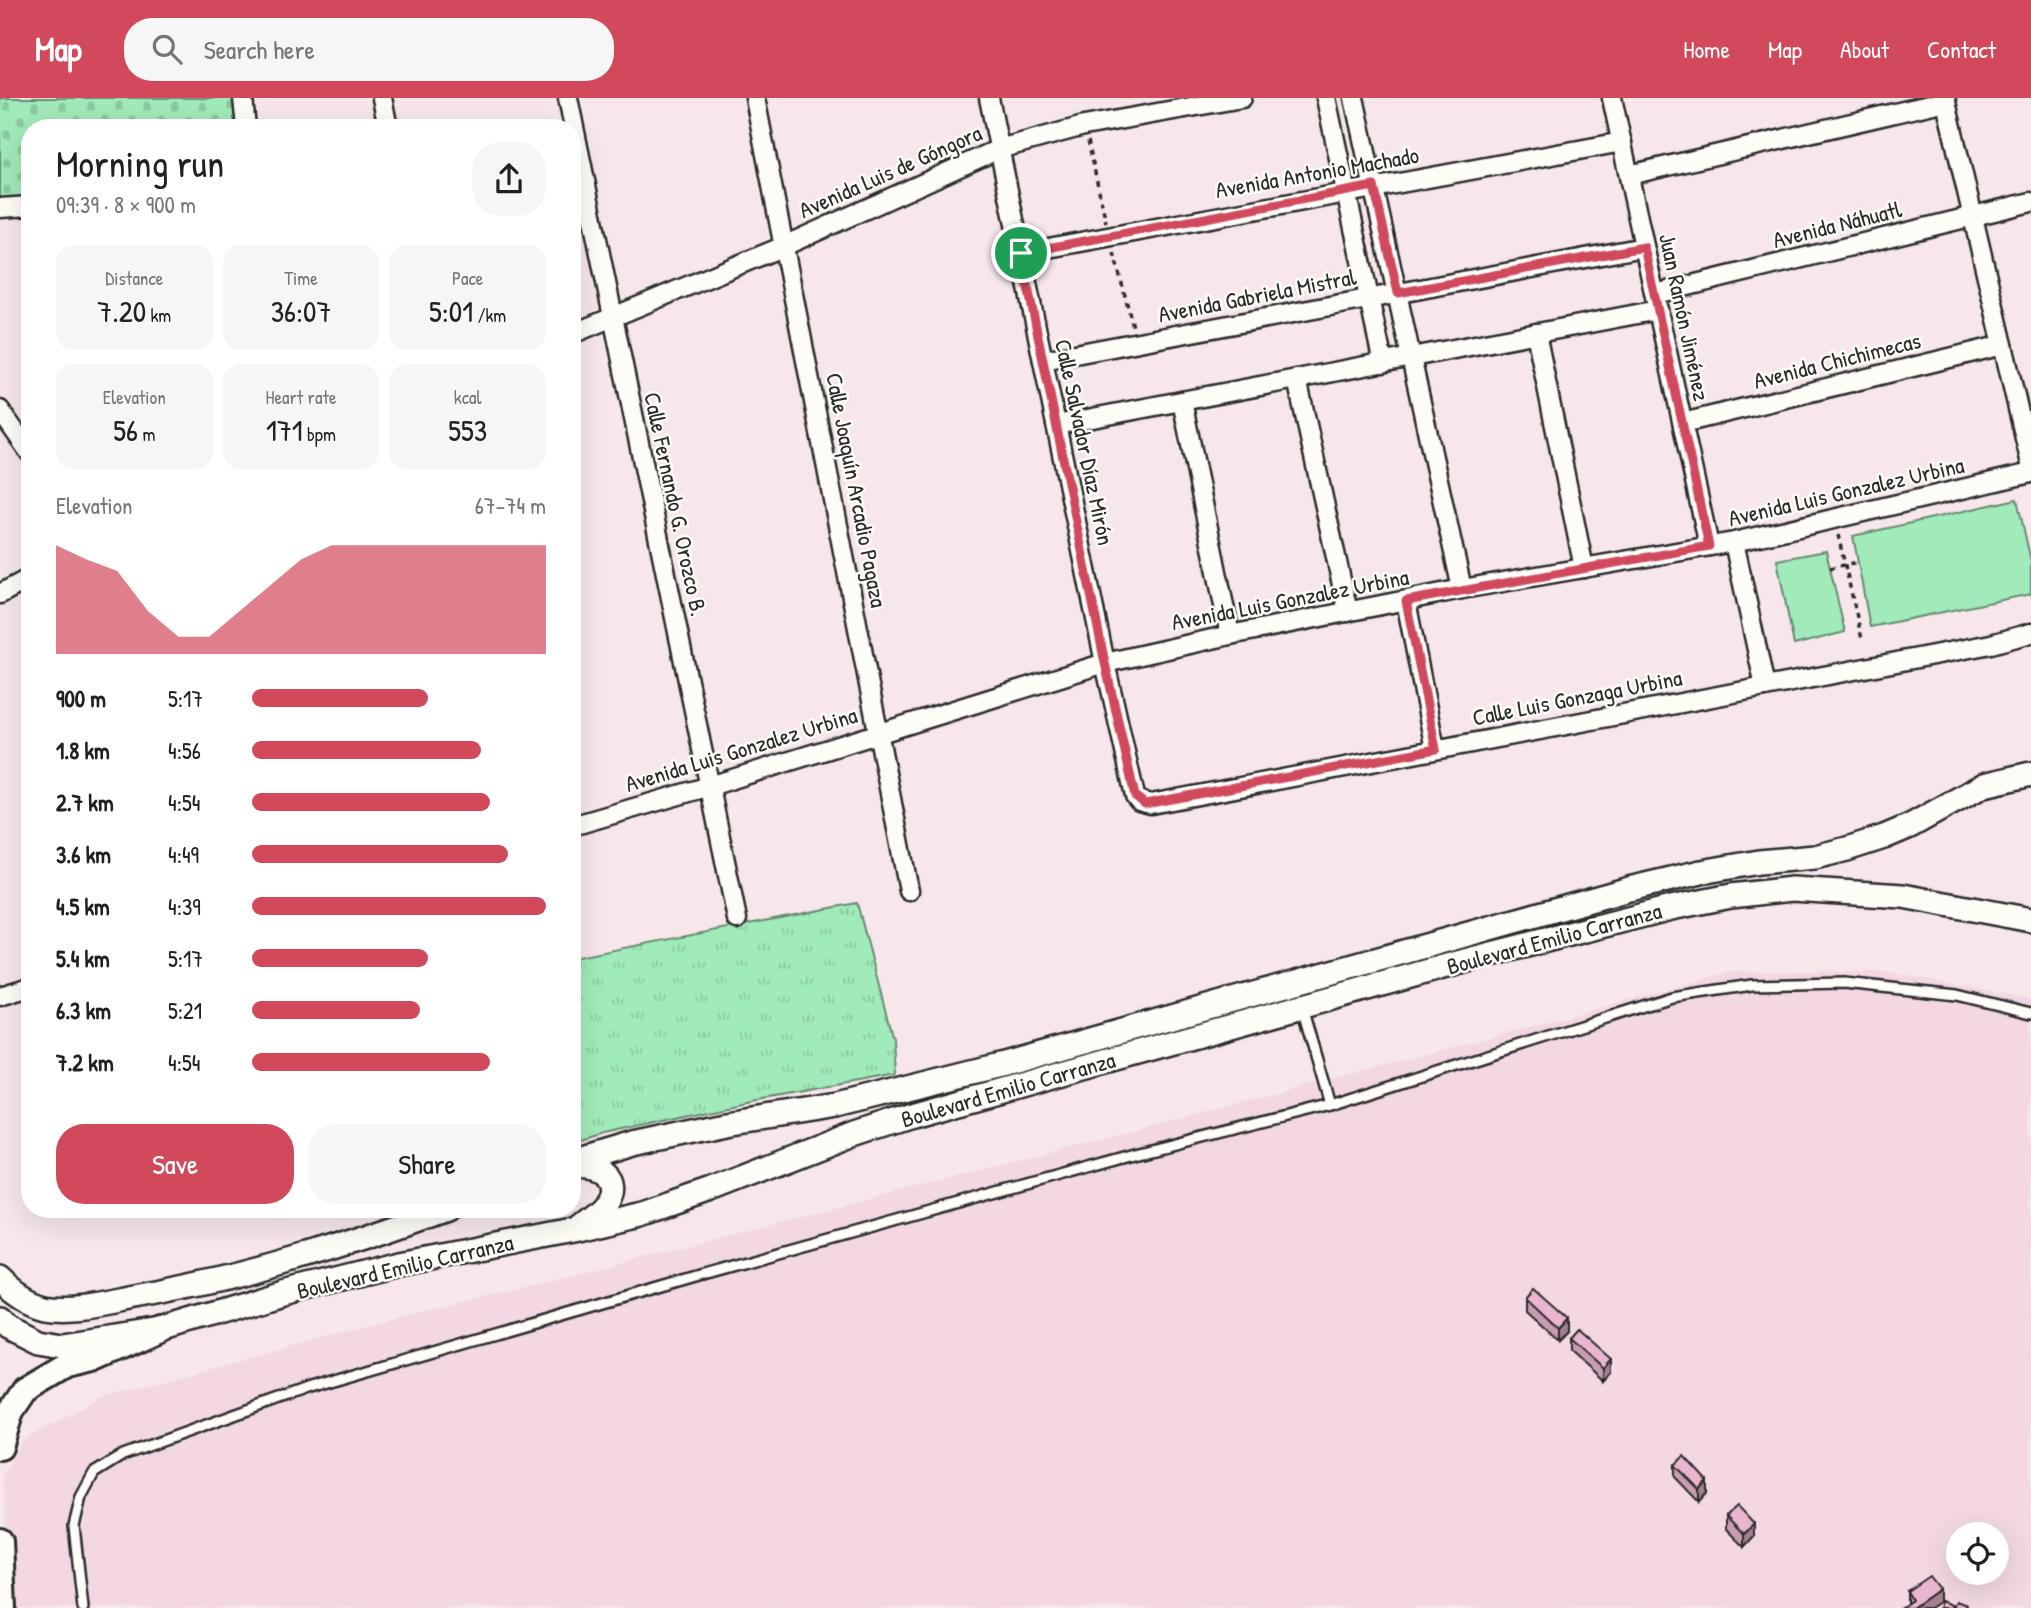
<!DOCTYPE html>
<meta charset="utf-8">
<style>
body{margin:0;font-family:"Patrick Hand",sans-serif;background:#f6f6f6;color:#202124;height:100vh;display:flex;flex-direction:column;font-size:26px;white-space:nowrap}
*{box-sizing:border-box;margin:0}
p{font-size:23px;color:#757577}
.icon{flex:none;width:38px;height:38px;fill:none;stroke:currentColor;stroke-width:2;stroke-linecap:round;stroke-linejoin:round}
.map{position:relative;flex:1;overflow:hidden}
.details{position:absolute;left:21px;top:21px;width:560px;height:1099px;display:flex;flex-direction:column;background:#fff;border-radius:28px;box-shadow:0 7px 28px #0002}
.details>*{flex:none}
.tools{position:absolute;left:1946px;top:1424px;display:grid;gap:14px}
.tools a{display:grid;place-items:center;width:63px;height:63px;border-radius:50%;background:#fff;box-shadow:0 7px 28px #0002;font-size:35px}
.pin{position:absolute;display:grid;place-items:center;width:60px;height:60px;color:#fff;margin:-30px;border:4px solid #fff;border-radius:50%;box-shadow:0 2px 7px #0007}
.round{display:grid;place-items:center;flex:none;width:74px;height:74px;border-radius:28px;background:#f6f6f6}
.summary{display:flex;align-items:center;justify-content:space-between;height:119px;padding:0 35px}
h1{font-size:38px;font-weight:600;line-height:52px}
.figures{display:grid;grid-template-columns:repeat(3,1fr);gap:10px;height:119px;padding:7px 35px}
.figures div{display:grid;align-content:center;border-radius:18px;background:#f6f6f6;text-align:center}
.figures b{font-size:30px;font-weight:600}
.figures small{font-size:19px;font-weight:400}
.figures p{font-size:19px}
.chart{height:196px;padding:14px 35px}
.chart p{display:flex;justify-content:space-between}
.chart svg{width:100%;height:126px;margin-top:7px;fill:#d1495b;opacity:.7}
.action{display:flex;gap:14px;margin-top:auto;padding:14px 35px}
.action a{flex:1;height:80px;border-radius:28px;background:#d1495b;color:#fff;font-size:28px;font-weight:600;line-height:80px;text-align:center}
.action a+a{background:#f6f6f6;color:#202124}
ul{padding:0 35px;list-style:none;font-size:23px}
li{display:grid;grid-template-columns:112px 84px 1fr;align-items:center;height:52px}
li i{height:18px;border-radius:9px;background:#d1495b}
header{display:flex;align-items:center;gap:42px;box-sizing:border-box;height:98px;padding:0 35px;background:#d1495b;color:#fff}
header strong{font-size:33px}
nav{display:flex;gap:38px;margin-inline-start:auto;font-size:24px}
.search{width:490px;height:63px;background:#f6f6f6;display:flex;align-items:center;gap:18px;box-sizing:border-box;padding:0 24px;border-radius:28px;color:#757577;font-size:26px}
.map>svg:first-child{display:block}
</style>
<header>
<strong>Map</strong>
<div class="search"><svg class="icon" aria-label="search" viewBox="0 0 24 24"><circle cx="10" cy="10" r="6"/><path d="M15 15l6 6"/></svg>Search here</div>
<nav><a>Home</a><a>Map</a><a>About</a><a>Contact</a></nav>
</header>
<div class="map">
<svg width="2031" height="1510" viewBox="0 0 2031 1510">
<defs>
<pattern id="cemetery-stones" width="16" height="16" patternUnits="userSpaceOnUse" patternTransform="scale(1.75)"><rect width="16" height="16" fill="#a1eab9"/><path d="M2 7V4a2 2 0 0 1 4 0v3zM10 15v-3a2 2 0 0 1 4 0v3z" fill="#8bc99f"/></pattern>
<pattern id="park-tufts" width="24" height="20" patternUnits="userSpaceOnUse" patternTransform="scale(1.75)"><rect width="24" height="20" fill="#a1eab9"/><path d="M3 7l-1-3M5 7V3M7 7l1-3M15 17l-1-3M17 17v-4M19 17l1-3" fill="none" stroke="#8bc99f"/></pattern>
</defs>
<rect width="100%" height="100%" fill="#f7e7eb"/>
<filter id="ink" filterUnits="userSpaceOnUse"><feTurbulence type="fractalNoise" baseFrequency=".0143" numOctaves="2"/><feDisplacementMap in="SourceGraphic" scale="14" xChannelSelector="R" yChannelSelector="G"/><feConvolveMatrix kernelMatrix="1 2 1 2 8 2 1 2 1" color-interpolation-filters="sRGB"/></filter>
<g filter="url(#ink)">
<path fill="#f3d8e3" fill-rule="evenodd" d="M 1815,873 L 1888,874 L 2031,901 L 2031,1510 L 12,1510 L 2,1378 L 22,1343 L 101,1299 L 413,1215 L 522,1190 L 1124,1036 L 1533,928 L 1729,874 ZM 1958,1437 L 1997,1437 L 1997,1475 L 1958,1475 Z"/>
<polygon fill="url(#cemetery-stones)" stroke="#668a72" stroke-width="2" points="0,0 234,0 236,30 30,30 30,102 0,105"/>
<polygon fill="url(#park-tufts)" stroke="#668a72" stroke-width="2" points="857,805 893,941 895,977 752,1003 602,1035 572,1045 572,860"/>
<g fill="#a1eab9" stroke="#668a72" stroke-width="2">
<polygon points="2017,401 2031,463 2031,496 1870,529 1853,438"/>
<polygon points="1826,453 1845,534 1794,547 1777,462"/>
</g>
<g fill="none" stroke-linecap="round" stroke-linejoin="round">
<defs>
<g id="service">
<polyline points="1302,910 1330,1007"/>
<polyline points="83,1510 74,1428 81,1399 94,1375 123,1357 309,1290 699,1177 1135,1056 1330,1007 1672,899 1752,887 1844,885 1957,897 2031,915"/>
</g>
<g id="minor">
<polyline points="243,0 246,30"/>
<polyline points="382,0 388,30"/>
<polyline points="568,0 737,821"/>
<polyline points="755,0 909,793"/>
<polyline points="989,0 1105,565 1135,698 1139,703 1151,706 1991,546 2031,535"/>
<polyline points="1326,0 1383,265"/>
<polyline points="1354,0 1462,491"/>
<polyline points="1612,0 1709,448"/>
<polyline points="1945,0 2031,366"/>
<polyline points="1629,77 1946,3"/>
<polyline points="0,110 30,108"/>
<polyline points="1021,155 1622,44"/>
<polyline points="1655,196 2031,104"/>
<polyline points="1536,235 1584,470"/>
<polyline points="572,236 784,148 999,51 1084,28 1242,0"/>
<polyline points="1043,262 1644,149"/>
<polyline points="1297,281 1348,514"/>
<polyline points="1182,303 1230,537"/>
<polyline points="0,312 30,355"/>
<polyline points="1683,325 2003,247"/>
<polyline points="1056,327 1658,212"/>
<polyline points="1734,444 1765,589"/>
<polyline points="0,496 30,480"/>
<polyline points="1406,503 1435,651"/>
<polyline points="572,728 710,688 1105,565 1230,537 1462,491 1734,444 2031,375"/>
<polyline points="0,898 30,889"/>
</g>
<g id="tertiary">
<polyline points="572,1063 632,1045 727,1025 835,1008 1004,966 1629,791 1701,774 1759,764 1815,759 1847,751 1884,739 1910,728 1984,687 2031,676"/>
<path d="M 572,1068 C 597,1065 621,1079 604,1106 C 598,1115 587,1121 579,1128"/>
<path d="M 0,1180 C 12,1192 28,1204 45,1208 C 73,1213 106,1204 134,1199 C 241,1181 344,1148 446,1111"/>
<polyline points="0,1220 8,1228 38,1243 62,1247 160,1232 283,1195 399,1166 573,1132 642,1116 711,1092 854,1036 912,1017 1468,862 1671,810 1731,798 1792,791 1903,798 2031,822"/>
</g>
<g id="secondary">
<polyline points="0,1349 11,1313 25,1292 67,1267 98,1260 160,1232"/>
<polyline points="0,1443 3,1510"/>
</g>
</defs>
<use href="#service" stroke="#2b2b2b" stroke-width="14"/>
<use href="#minor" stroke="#2b2b2b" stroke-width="23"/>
<use href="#tertiary" stroke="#2b2b2b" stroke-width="28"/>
<use href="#secondary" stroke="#2b2b2b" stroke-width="30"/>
<g stroke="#2b2b2b" stroke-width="3.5" stroke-dasharray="5 5" stroke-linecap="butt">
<polyline points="1088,43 1106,124"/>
<polyline points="1114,155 1133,229"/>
<polyline points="1838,437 1862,541"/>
<polyline points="1830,470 1858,464"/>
</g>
<use href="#service" stroke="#fdfcf7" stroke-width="9"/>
<use href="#minor" stroke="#fdfcf7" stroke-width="18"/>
<use href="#tertiary" stroke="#fdfcf7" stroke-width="23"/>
<use href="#secondary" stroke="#fdfcf7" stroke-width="24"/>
</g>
<g fill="#c99cb3" stroke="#2b2b2b" stroke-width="2">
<polygon points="1525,1199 1567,1233 1558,1242 1525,1212"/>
<polygon points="1569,1240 1611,1274 1603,1283 1569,1252"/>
<polygon points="1675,1367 1707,1395 1699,1404 1675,1379"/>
<polygon points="1726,1418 1754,1438 1744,1449 1726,1431"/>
<polygon points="1907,1493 1939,1504 1907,1506"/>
</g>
<g fill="#a47f92" stroke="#2b2b2b" stroke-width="2">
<polygon points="1567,1220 1567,1233 1558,1242 1558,1230"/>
<polygon points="1611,1261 1611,1274 1603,1283 1603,1270"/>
<polygon points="1707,1383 1707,1395 1699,1404 1699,1391"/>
<polygon points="1754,1426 1754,1438 1744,1449 1744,1436"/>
<polygon points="1939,1491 1939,1504 1930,1510 1912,1510"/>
</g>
<g fill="#eab5d0" stroke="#2b2b2b" stroke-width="2">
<polygon points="1533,1190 1567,1220 1558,1230 1525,1199"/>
<polygon points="1577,1231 1611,1261 1603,1270 1569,1240"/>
<polygon points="1684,1358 1707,1383 1699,1391 1675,1367"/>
<polygon points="1737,1408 1754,1426 1744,1436 1726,1418"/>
<polygon points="1929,1478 1939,1491 1912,1510 1901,1510 1912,1502 1907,1493"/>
<polygon points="1941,1503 1952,1507 1951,1510 1939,1510"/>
<polygon points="1956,1503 1967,1507 1966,1510 1953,1510"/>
</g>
</g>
<g fill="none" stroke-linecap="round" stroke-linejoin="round" filter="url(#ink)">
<defs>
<polygon id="route" points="1374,88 1398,195 1644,149 1709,448 1406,503 1436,651 1145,706 1135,698 1105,565 1021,155"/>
</defs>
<use href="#route" stroke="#fff" stroke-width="14"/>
<use href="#route" stroke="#d1495b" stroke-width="9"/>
</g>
<g text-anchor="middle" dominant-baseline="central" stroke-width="5" stroke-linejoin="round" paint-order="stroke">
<g font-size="23" fill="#2b2b2b" stroke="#fdfcf7">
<text transform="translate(890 73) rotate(-24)">Avenida Luis de Góngora</text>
<text transform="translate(1317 74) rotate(-10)">Avenida Antonio Machado</text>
<text transform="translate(1837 126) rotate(-14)">Avenida Náhuatl</text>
<text transform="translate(1257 197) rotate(-11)">Avenida Gabriela Mistral</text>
<text transform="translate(1685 219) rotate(78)">Juan Ramón Jiménez</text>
<text transform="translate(1837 262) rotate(-14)">Avenida Chichimecas</text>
<text transform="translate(1085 344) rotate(78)">Calle Salvador Díaz Mirón</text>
<text transform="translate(857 392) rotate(79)">Calle Joaquín Arcadio Pagaza</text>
<text transform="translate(1846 393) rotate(-13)">Avenida Luis Gonzalez Urbina</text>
<text transform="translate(676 406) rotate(78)">Calle Fernando G. Orozco B.</text>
<text transform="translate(1290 501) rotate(-11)">Avenida Luis Gonzalez Urbina</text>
<text transform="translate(1577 599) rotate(-11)">Calle Luis Gonzaga Urbina</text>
<text transform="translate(741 651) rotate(-17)">Avenida Luis Gonzalez Urbina</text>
<text transform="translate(1554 840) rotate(-15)">Boulevard Emilio Carranza</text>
<text transform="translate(1008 991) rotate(-16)">Boulevard Emilio Carranza</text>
<text transform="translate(405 1168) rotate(-13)">Boulevard Emilio Carranza</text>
</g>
</g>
</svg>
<div class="tools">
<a><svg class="icon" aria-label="locate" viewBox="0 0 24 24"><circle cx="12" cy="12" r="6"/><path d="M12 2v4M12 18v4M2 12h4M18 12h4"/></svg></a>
</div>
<div class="pin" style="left:1021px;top:155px;background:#1e9e55"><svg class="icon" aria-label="arrive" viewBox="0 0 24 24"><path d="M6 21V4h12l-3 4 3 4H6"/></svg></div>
<section class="details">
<div class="summary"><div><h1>Morning run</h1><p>09:39 · 8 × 900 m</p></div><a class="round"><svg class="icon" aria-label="share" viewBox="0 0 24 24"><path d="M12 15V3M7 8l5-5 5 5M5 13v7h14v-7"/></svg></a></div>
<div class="figures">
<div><p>Distance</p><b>7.20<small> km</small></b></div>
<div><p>Time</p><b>36:07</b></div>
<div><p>Pace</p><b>5:01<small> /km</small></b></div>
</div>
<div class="figures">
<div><p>Elevation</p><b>56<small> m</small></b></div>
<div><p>Heart rate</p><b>171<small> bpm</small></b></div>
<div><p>kcal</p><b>553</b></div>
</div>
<div class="chart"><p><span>Elevation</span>67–74 m</p>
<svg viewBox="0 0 160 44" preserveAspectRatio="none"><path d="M0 44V6L10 11L20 15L30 29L40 38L50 38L60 29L70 20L80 11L90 6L100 6L110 6L120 6L130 6L140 6L150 6L160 6V44z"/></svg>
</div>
<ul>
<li><b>900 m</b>5:17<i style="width:60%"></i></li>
<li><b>1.8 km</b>4:56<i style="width:78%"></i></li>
<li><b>2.7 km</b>4:54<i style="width:81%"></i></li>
<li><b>3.6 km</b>4:49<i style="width:87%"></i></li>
<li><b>4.5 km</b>4:39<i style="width:100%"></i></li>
<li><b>5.4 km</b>5:17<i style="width:60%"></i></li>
<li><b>6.3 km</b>5:21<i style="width:57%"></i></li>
<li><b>7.2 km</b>4:54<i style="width:81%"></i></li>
</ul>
<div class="action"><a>Save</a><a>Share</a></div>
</section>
</div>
